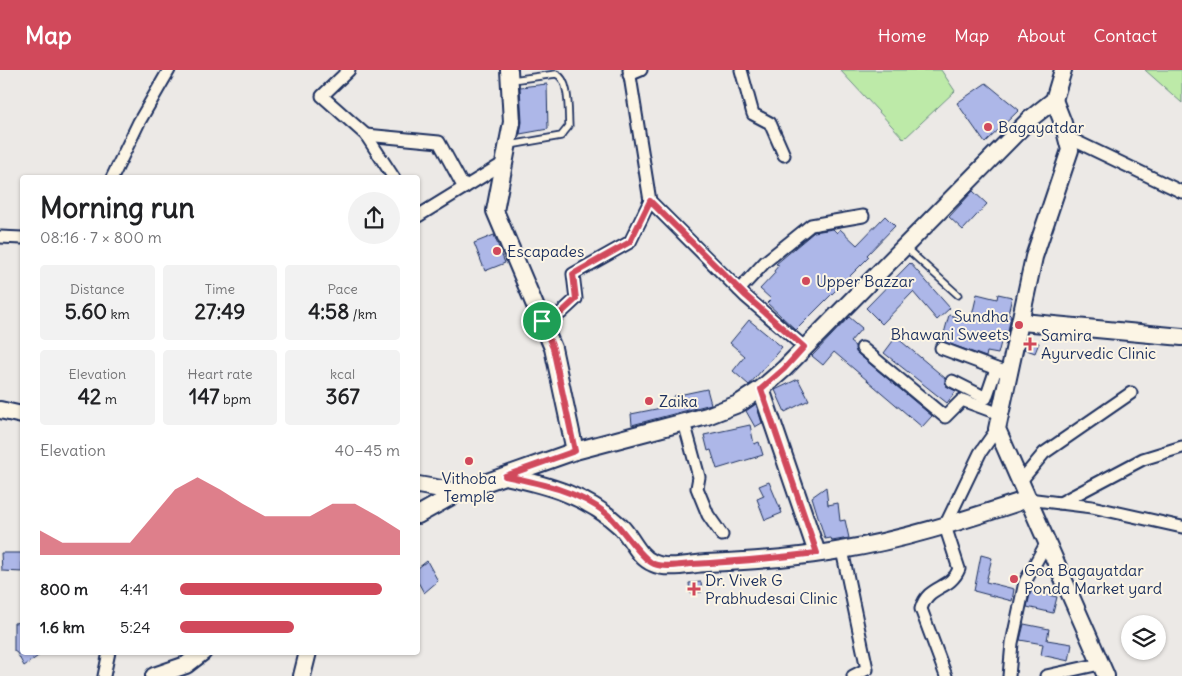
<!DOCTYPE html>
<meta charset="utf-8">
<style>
body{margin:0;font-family:Delius,sans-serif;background:#f2f2f2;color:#202124;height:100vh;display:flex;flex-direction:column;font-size:19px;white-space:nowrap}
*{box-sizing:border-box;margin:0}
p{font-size:16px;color:#757577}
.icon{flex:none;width:28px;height:28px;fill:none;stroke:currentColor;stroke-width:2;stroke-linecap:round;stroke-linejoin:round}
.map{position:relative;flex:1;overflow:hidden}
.sheet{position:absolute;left:20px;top:105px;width:400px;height:480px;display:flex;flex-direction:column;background:#fff;border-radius:5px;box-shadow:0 1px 4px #0004}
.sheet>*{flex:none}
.controls{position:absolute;left:1121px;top:545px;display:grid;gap:10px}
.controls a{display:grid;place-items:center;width:45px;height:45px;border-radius:50%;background:#fff;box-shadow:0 1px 4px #0004;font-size:25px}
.pin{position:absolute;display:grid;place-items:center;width:42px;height:42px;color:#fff;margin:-21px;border:2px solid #fff;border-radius:50%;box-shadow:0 1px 5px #0007}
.round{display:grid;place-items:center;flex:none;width:52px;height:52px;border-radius:26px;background:#f2f2f2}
.head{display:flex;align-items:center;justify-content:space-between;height:85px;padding:0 20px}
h1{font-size:28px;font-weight:700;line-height:38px}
.metrics{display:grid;grid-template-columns:repeat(3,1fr);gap:8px;height:85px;padding:5px 20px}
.metrics div{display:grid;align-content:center;border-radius:5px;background:#f2f2f2;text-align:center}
.metrics b{font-size:21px;font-weight:700}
.metrics small{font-size:14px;font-weight:400}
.metrics p{font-size:14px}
.chart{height:140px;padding:10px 20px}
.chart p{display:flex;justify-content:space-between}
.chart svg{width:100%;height:90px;margin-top:5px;fill:#d1495b;opacity:.7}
ul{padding:0 20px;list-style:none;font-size:16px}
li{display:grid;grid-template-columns:80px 60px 1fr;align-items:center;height:38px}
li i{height:12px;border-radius:6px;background:#d1495b}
header{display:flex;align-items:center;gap:30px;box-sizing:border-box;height:70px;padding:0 25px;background:#d1495b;color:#fff}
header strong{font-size:24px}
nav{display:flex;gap:28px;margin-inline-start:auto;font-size:18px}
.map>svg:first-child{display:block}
</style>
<header>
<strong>Map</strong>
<nav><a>Home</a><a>Map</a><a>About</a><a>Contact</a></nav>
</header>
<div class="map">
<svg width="1182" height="606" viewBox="0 0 1182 606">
<rect width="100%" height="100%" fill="#ece9e6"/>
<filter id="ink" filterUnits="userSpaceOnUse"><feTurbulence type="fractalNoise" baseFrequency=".02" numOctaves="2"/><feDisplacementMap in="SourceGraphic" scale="10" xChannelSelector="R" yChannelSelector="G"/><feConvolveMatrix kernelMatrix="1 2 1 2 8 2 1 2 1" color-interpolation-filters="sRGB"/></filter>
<g filter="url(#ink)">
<g fill="#bdeaa8" stroke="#6c8c83">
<polygon points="840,0 941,0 955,21 904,69"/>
<polygon points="1145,0 1182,0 1182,33"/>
</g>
<g fill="#adb7e8" stroke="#1b2f5e">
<polygon points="986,13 1019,40 985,73 957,33"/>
<polygon points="547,14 548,59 520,64 522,52 520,17"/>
<polygon points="973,121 987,134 963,160 949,147"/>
<polygon points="885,146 895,156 867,185 869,187 796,260 767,233 771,229 760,219 775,203 774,201 779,195 776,194 814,162 833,159 837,163 840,159 857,175"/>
<polygon points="494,165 505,193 485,201 474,173"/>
<polygon points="910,193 950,238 937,250 913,222 882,254 866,238"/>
<polygon points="977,224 997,229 998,224 1012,227 1008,244 1011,245 1008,262 1004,261 998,284 987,282 986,287 942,271 949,245 971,250"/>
<polygon points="849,247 862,258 850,272 855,276 857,283 932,346 922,357 834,282 823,295 812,286"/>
<polygon points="749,250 782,277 749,315 733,301 745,286 730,273"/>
<polygon points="896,267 945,308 946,316 956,321 947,333 884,283"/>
<polygon points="1027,269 1039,273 1035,283 1024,279"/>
<polygon points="798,309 809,330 785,342 775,320"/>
<polygon points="707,319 711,334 632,355 631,344 676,335 674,326"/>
<polygon points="756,334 762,353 755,357 746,341"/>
<polygon points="750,355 754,374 759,372 763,385 717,399 711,380 708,381 704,365"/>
<polygon points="769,412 782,443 765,450 757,429 764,426 759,416"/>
<polygon points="826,417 828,435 838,433 840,451 845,450 849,468 832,471 831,468 825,469 812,427"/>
<polygon points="1,483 22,483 22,502 2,501"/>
<polygon points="981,485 992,488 986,512 1014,519 1012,531 974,521"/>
<polygon points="427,491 438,511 424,523 418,512 418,498"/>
<polygon points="701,512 702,522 690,523 689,513"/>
<polygon points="1031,521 1057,527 1053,543 1027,537"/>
<polygon points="22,552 22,582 44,582 24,596 17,583 14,581 14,553"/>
<polygon points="1024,554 1049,559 1047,570 1072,574 1069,591 1041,585 1043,574 1020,570"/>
</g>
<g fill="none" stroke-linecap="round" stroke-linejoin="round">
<defs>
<g id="lane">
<path d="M 510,75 L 561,66 L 569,56 C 568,42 570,9 556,4 L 512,10"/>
<polyline points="906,178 958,225"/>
</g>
<g id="street">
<polyline points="349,0 322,26 366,65 394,108"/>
<polyline points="629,0 650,131 745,226 804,277"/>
<polyline points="741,0 753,44 770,53 784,85"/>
<polyline points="629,5 641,0"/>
<polyline points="366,65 439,72 464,118"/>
<polyline points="1067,67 1182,122"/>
<polyline points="112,108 139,52 169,0"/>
<polyline points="418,146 504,93"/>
<polyline points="0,167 22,168"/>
<polyline points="739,220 765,192 811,155 863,146"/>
<polyline points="542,251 561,243 576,229 573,204 630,172 650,131"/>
<polyline points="862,278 945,347 962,330 1000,344"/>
<polyline points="941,278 1010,304"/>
<polyline points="952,311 986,328 996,299"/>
<polyline points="684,352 699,407 697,418 708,445 722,465"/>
<polyline points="1020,412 1044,383 1131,323"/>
<polyline points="1028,429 1092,437 1182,457"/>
<polyline points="1060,433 1143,389 1182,377"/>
<polyline points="842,480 867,599 853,606"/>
<polyline points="104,606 109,582"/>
<path d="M 946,606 L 921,539 C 928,514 950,521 959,499 L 945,456 L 980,383 L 997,359"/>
<polyline points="1009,606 1012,573 1025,512 1047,472"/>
<polyline points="1046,606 1100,594"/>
</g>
<g id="secondary">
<polyline points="509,0 512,52 495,141 553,278 575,381"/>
<polyline points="1054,30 1063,53 1070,80 1034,187 997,359 1106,606"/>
<polyline points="1022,252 1182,267"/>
<polyline points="761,319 817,483"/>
<polyline points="0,340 22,345"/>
<path d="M 505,406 C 548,415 588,426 621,457 C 632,468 638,487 653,493 C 667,500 690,494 706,493 C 751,491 797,488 841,480 C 905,470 967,449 1028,429"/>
<polyline points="418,415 459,422"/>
<polyline points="418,445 459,422 575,381 707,346 738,334 761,319 784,299 1030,49 1054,30 1063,0"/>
<polyline points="154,606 186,595 203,582"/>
<polyline points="302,606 308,582"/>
</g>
</defs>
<use href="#lane" stroke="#1b2f5e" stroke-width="9"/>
<use href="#street" stroke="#1b2f5e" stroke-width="15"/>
<use href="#secondary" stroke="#1b2f5e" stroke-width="20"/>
<use href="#lane" stroke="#fcf5e5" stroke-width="5.5"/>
<use href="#street" stroke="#fcf5e5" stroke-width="11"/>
<use href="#secondary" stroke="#fcf5e5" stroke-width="16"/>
</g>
</g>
<g fill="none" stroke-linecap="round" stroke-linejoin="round" filter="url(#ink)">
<defs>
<path id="route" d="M 650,131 L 746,226 L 804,277 L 784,299 L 761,319 L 817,483 C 775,488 734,492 692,494 C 680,495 665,498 654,494 C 641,489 621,456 607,444 C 579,421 539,413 505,406 L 575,381 L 553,278 L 542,251 L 561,243 L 576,229 L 573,204 L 630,172 Z"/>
</defs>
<use href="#route" stroke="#fff" stroke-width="10"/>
<use href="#route" stroke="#d1495b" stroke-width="6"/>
</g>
<g fill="#d1495b" stroke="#fcf5e5" stroke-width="2">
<circle cx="988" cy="57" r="5"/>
<circle cx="497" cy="181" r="5"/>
<circle cx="806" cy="211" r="5"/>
<circle cx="1019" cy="255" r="5"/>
<path d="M1027.5 266.5h5v5h5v5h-5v5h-5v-5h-5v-5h5z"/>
<circle cx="649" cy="331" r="5"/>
<circle cx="469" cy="391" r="5"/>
<circle cx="1014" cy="509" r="5"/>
<path d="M691.5 511.5h5v5h5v5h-5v5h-5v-5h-5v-5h5z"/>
</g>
<g text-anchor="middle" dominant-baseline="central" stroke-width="4" stroke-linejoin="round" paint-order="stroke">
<g font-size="16" fill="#1b2f5e" stroke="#fcf5e5" text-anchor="start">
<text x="998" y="57">Bagayatdar</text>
<text x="507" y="181">Escapades</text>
<text x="816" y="211">Upper Bazzar</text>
<text x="1009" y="246" text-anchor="end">Sundha<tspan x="1009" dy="18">Bhawani Sweets</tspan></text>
<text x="1041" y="265">Samira<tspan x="1041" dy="18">Ayurvedic Clinic</tspan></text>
<text x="659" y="331">Zaika</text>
<text x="469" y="408" text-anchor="middle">Vithoba<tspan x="469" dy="18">Temple</tspan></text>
<text x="1024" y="500">Goa Bagayatdar<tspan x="1024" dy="18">Ponda Market yard</tspan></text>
<text x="705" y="510">Dr. Vivek G<tspan x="705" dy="18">Prabhudesai Clinic</tspan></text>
</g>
</g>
</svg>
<div class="controls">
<a><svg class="icon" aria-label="layers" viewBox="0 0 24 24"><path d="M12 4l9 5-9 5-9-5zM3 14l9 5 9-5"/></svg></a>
</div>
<div class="pin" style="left:542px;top:251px;background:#1e9e55"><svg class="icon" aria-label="arrive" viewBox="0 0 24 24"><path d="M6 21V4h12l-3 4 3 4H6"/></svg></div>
<section class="sheet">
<div class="head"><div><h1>Morning run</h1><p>08:16 · 7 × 800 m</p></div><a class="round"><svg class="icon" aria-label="share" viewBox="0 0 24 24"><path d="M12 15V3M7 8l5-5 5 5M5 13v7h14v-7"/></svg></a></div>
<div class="metrics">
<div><p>Distance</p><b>5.60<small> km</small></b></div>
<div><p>Time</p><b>27:49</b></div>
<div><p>Pace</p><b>4:58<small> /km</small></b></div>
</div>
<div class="metrics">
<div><p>Elevation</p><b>42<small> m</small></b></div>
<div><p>Heart rate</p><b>147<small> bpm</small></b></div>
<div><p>kcal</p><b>367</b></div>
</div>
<div class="chart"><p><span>Elevation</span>40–45 m</p>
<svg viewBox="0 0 160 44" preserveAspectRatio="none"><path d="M0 44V32L10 38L20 38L30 38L40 38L50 25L60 12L70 6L80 12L90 19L100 25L110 25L120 25L130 19L140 19L150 25L160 32V44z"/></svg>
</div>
<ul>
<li><b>800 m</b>4:41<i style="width:92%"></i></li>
<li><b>1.6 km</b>5:24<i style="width:52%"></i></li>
</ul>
</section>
</div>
